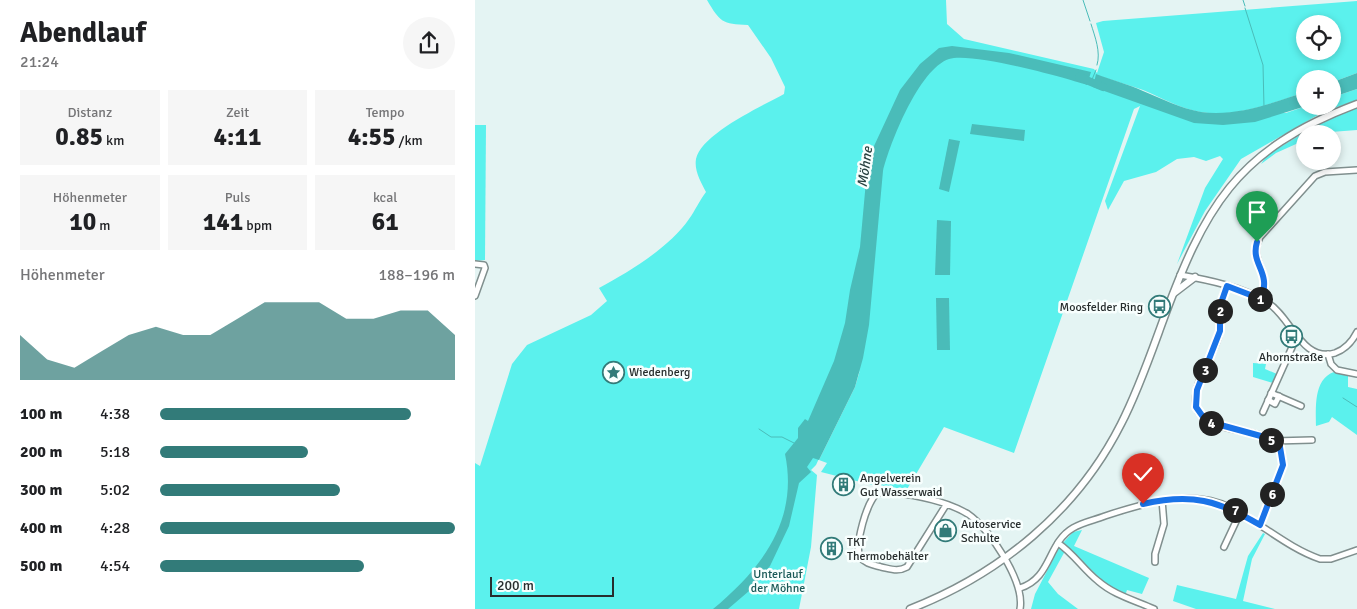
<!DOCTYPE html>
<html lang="de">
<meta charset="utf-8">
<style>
body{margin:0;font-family:Signika,sans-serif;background:#f6f6f6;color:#202124;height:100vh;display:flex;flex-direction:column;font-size:19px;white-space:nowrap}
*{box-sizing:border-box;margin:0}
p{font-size:16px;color:#757577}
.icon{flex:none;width:28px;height:28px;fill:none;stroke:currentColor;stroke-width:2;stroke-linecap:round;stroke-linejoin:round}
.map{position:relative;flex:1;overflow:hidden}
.side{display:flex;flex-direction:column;background:#fff;width:475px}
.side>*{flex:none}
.controls{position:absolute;left:821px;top:15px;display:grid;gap:10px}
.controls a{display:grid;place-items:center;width:45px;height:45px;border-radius:50%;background:#fff;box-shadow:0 2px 8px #0003;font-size:25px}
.scale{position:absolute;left:15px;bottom:12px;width:124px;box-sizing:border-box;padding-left:5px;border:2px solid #272d2d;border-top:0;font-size:14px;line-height:18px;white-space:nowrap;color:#272d2d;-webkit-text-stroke:4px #f8fffe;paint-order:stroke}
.pin{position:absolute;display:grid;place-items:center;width:42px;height:42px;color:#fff;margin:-51px -21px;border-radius:50% 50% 50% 0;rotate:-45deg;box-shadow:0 0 5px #0007}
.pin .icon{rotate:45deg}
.km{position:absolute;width:25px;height:25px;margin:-12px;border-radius:50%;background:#222;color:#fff;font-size:14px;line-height:25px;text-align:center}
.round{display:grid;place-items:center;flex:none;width:52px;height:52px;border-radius:26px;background:#f6f6f6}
.overview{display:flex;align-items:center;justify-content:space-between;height:85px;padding:0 20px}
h1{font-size:28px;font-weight:700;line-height:38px}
.stats{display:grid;grid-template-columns:repeat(3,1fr);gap:8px;height:85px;padding:5px 20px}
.stats div{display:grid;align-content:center;border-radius:0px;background:#f6f6f6;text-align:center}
.stats b{font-size:25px;font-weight:700}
.stats small{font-size:14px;font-weight:400}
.stats p{font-size:14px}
.chart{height:140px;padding:10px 20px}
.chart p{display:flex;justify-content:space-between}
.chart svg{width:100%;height:90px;margin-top:5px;fill:#327b79;opacity:.7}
ul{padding:0 20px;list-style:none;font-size:16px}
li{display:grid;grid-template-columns:80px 60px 1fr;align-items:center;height:38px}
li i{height:12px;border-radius:6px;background:#327b79}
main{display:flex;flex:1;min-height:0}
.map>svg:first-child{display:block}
</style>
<main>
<section class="side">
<div class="overview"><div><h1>Abendlauf</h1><p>21:24</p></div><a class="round"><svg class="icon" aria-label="share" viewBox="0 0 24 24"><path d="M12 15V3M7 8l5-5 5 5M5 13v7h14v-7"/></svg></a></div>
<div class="stats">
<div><p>Distanz</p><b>0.85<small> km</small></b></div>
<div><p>Zeit</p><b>4:11</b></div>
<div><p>Tempo</p><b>4:55<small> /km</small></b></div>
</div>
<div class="stats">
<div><p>Höhenmeter</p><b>10<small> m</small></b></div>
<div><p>Puls</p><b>141<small> bpm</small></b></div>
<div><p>kcal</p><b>61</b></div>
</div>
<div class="chart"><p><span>Höhenmeter</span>188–196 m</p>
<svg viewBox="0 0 160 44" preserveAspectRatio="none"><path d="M0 44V22L10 34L20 38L30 30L40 22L50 18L60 22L70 22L80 14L90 6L100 6L110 6L120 14L130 14L140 10L150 10L160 22V44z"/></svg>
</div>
<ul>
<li><b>100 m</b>4:38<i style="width:85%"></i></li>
<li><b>200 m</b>5:18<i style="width:50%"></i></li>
<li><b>300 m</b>5:02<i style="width:61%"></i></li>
<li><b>400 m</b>4:28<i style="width:100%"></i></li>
<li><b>500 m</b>4:54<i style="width:69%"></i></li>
</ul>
</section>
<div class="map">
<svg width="882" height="609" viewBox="0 0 882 609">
<rect width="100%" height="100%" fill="#e4f4f3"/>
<g fill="#5bf1ed" fill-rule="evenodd">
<path d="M 232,0 L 471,0 L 472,24 L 489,39 L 619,69 L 622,73 L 629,52 L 621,23 L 628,21 L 882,1 L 882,73 L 858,82 L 858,79 L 830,79 L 830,92 C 798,103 759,118 725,112 C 704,108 687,98 668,90 C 653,85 638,80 624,76 L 704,115 L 811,113 L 831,106 L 858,106 L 858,97 L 882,89 L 882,100 L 848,112 L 766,159 L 730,211 L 702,264 L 730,188 L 748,159 L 745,156 L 731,161 L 719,157 L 702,159 L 681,172 L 649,181 L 633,210 L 630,201 L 665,106 L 659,109 L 539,453 L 469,427 L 431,491 L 422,488 L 421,491 L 346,472 L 352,463 L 344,460 L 380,387 L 385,370 L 341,465 L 336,470 L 342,475 L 336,547 L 324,609 L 0,609 L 0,463 L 5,466 L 37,364 L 52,345 L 116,315 L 132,301 L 124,288 C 154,272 195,247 214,219 C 220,211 224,201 231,192 C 226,182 219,171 221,159 C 226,134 287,106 309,94 L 310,87 L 296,58 L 273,25 C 247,24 245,22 232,0 ZM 830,24 L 858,24 L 858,51 L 830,51 Z"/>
<polygon points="882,108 882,130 830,134 830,140 801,153 786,164 792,155 850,120"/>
<polygon points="0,125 11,125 10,260 0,261"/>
<polygon points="778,363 791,364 790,369 802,374 798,383 778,377"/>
<path d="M 859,372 L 873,376 L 873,387 L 882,389 L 882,435 L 857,417 L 854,422 L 841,426 C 841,409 838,379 859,372 Z"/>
<path d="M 607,530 L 599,546 L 674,578 L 667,594 L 652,590 L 650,596 C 624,582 610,561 588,543 L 598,532 Z"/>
<polygon points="788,533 790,534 777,559 768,601 800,609 721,609 698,601 702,585 761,599 773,556"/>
<polygon points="584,548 590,551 573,582 583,594 603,609 556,609 560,594"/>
</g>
<g fill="#4abcb9">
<path d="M 477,46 L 534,53 L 616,72 L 612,85 C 587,77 497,52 474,59 C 444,69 415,143 408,171 L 394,325 L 388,358 L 380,387 L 344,460 L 338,458 L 332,467 L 336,472 L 324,483 L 314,526 L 295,566 L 274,591 L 253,609 L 238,609 C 286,569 324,521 310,454 L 323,438 L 323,428 L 330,419 L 333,421 L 359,361 L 370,323 L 375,290 L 385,247 L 393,159 L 425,90 L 445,64 L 464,48 Z"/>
<polygon points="882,73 882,89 858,97 858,82"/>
<path d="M 621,74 C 637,80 653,84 668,91 C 687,99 705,108 726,112 C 760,117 798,103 830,92 L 831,106 L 780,122 L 748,125 L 719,123 L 618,87 Z"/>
<polygon points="497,124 550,130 549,141 495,134"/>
<polygon points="474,139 485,141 474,192 464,189"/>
<polygon points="462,220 476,221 475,275 460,275"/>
<polygon points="461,298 474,298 475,350 462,350"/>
</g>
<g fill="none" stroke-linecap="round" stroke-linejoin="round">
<g stroke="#4abcb9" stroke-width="1">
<polyline points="608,0 615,21"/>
<polyline points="768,0 770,6"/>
<polyline points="770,8 788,65 789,107"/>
<path d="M 616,24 C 620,37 626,52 622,65"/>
<polyline points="616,82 621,70"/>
<polyline points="868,398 882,407"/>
<polyline points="284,429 296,437 307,437 319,443"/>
</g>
<polyline stroke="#4abcb9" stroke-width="8" points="604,77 628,87"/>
<defs>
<g id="minor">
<polyline points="0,264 9,265 10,268 0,296"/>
<path d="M 705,275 C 734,280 768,287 793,303 C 816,317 827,363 860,353 C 871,349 877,342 882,332"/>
<path d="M 752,286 C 742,305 749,314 745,332 C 739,357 717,381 721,407 C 732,437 786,424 805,447 L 808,465 L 785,525"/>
<path d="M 786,299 C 798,270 772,261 785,237 L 840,176 L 850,172 L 882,170"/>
<polyline points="853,354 856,364 862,370 882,374"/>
<polyline points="796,393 826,406"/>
<polyline points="793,400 800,404 804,396"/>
<polyline points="788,412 822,336"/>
<polyline points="799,441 837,440"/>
<path d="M 471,505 L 432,567 C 423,572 416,569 406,567 C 399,565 390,564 385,557 C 379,547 392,499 403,493 C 428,491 472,501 493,514 C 515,529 550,582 545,609"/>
<path d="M 583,543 C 599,554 608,569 623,581 C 639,595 659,600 679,609"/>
<polyline points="749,547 765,513"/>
<polyline points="680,562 680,554 689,524 687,500"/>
<path d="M 545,588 C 577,578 572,543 598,528 C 608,522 620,520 630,516 C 669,503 717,488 756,508 C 786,523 813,548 845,559 L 856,559 L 882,550"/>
</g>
<g id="major">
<polyline points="699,293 720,277"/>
<path d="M 435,609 C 525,574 602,511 646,424 C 662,393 674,359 686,326 C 729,208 760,150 882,104"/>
</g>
</defs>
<use href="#minor" stroke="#808f8e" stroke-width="8"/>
<use href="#major" stroke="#808f8e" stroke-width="9"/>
<use href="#minor" stroke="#fff" stroke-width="5"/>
<use href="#major" stroke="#fff" stroke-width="6"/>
</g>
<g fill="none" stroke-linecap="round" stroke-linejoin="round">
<defs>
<path id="route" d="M 668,504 C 716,493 743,500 785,525 L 808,465 L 805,447 L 793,438 L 731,421 L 721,407 L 722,390 L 745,331 L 745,306 L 752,286 L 786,299 C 797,271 775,265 782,242"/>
</defs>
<use href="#route" stroke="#fff" stroke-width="10"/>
<use href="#route" stroke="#1a73e8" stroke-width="6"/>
</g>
<defs>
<symbol id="bus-ring" viewBox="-11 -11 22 22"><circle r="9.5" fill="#f8fffe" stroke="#327b79" stroke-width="1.5"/><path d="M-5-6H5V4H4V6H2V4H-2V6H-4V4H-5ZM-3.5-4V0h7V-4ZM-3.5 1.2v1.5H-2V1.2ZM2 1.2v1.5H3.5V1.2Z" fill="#327b79"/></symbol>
<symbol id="sight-ring" viewBox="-11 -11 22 22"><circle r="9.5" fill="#f8fffe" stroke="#327b79" stroke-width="1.5"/><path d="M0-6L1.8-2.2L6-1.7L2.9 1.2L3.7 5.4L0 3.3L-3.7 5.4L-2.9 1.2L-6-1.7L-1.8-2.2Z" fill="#327b79"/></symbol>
<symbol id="building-ring" viewBox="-11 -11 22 22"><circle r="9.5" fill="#f8fffe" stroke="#327b79" stroke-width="1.5"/><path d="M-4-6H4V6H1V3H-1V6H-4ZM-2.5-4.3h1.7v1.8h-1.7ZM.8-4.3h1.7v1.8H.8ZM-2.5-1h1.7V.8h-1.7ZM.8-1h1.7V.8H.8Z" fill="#327b79"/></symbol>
<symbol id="shop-ring" viewBox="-11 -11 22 22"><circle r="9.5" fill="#f8fffe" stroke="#327b79" stroke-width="1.5"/><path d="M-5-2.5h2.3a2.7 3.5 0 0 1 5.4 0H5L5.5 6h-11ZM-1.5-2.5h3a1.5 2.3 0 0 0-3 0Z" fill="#327b79"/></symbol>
</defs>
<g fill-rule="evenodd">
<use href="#bus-ring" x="672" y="294" width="25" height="25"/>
<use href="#bus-ring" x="804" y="324" width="25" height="25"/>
<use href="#sight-ring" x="126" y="360" width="25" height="25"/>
<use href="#building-ring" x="356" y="472" width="25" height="25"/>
<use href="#shop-ring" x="458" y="518" width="25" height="25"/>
<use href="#building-ring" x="344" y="536" width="25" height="25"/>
</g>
<g text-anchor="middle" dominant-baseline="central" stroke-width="5" stroke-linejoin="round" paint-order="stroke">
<g font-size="12" fill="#272d2d" stroke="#f8fffe" text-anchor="start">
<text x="668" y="307" text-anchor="end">Moosfelder Ring</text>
<text x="816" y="357" text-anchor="middle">Ahornstraße</text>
<text x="154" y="372">Wiedenberg</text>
<text x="385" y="478">Angelverein<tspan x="385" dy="14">Gut Wasserwaid</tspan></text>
<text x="486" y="524">Autoservice<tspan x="486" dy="14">Schulte</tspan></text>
<text x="372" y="542">TKT<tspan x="372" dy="14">Thermobehälter</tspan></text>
</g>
<g font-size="12" fill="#195957" stroke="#f8fffe">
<text x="303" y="574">Unterlauf<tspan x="303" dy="14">der Möhne</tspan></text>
</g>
<g font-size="14" font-style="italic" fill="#284241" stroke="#f8fffe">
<text transform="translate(390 167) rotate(-82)">Möhne</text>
</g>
</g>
</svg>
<div class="controls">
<a><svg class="icon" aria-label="locate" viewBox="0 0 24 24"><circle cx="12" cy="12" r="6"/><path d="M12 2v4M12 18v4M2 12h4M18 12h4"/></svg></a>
<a>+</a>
<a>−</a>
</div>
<div class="scale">200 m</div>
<div class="pin" style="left:782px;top:242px;background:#1e9e55"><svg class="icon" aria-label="arrive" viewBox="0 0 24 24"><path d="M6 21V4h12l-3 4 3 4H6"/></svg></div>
<div class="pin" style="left:668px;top:504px;background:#d93025"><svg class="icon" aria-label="check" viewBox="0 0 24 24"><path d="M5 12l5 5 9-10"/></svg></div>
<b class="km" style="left:785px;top:299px">1</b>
<b class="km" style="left:745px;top:311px">2</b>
<b class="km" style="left:730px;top:370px">3</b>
<b class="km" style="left:736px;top:423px">4</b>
<b class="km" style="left:796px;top:440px">5</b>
<b class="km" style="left:797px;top:494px">6</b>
<b class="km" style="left:760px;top:510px">7</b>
</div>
</main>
